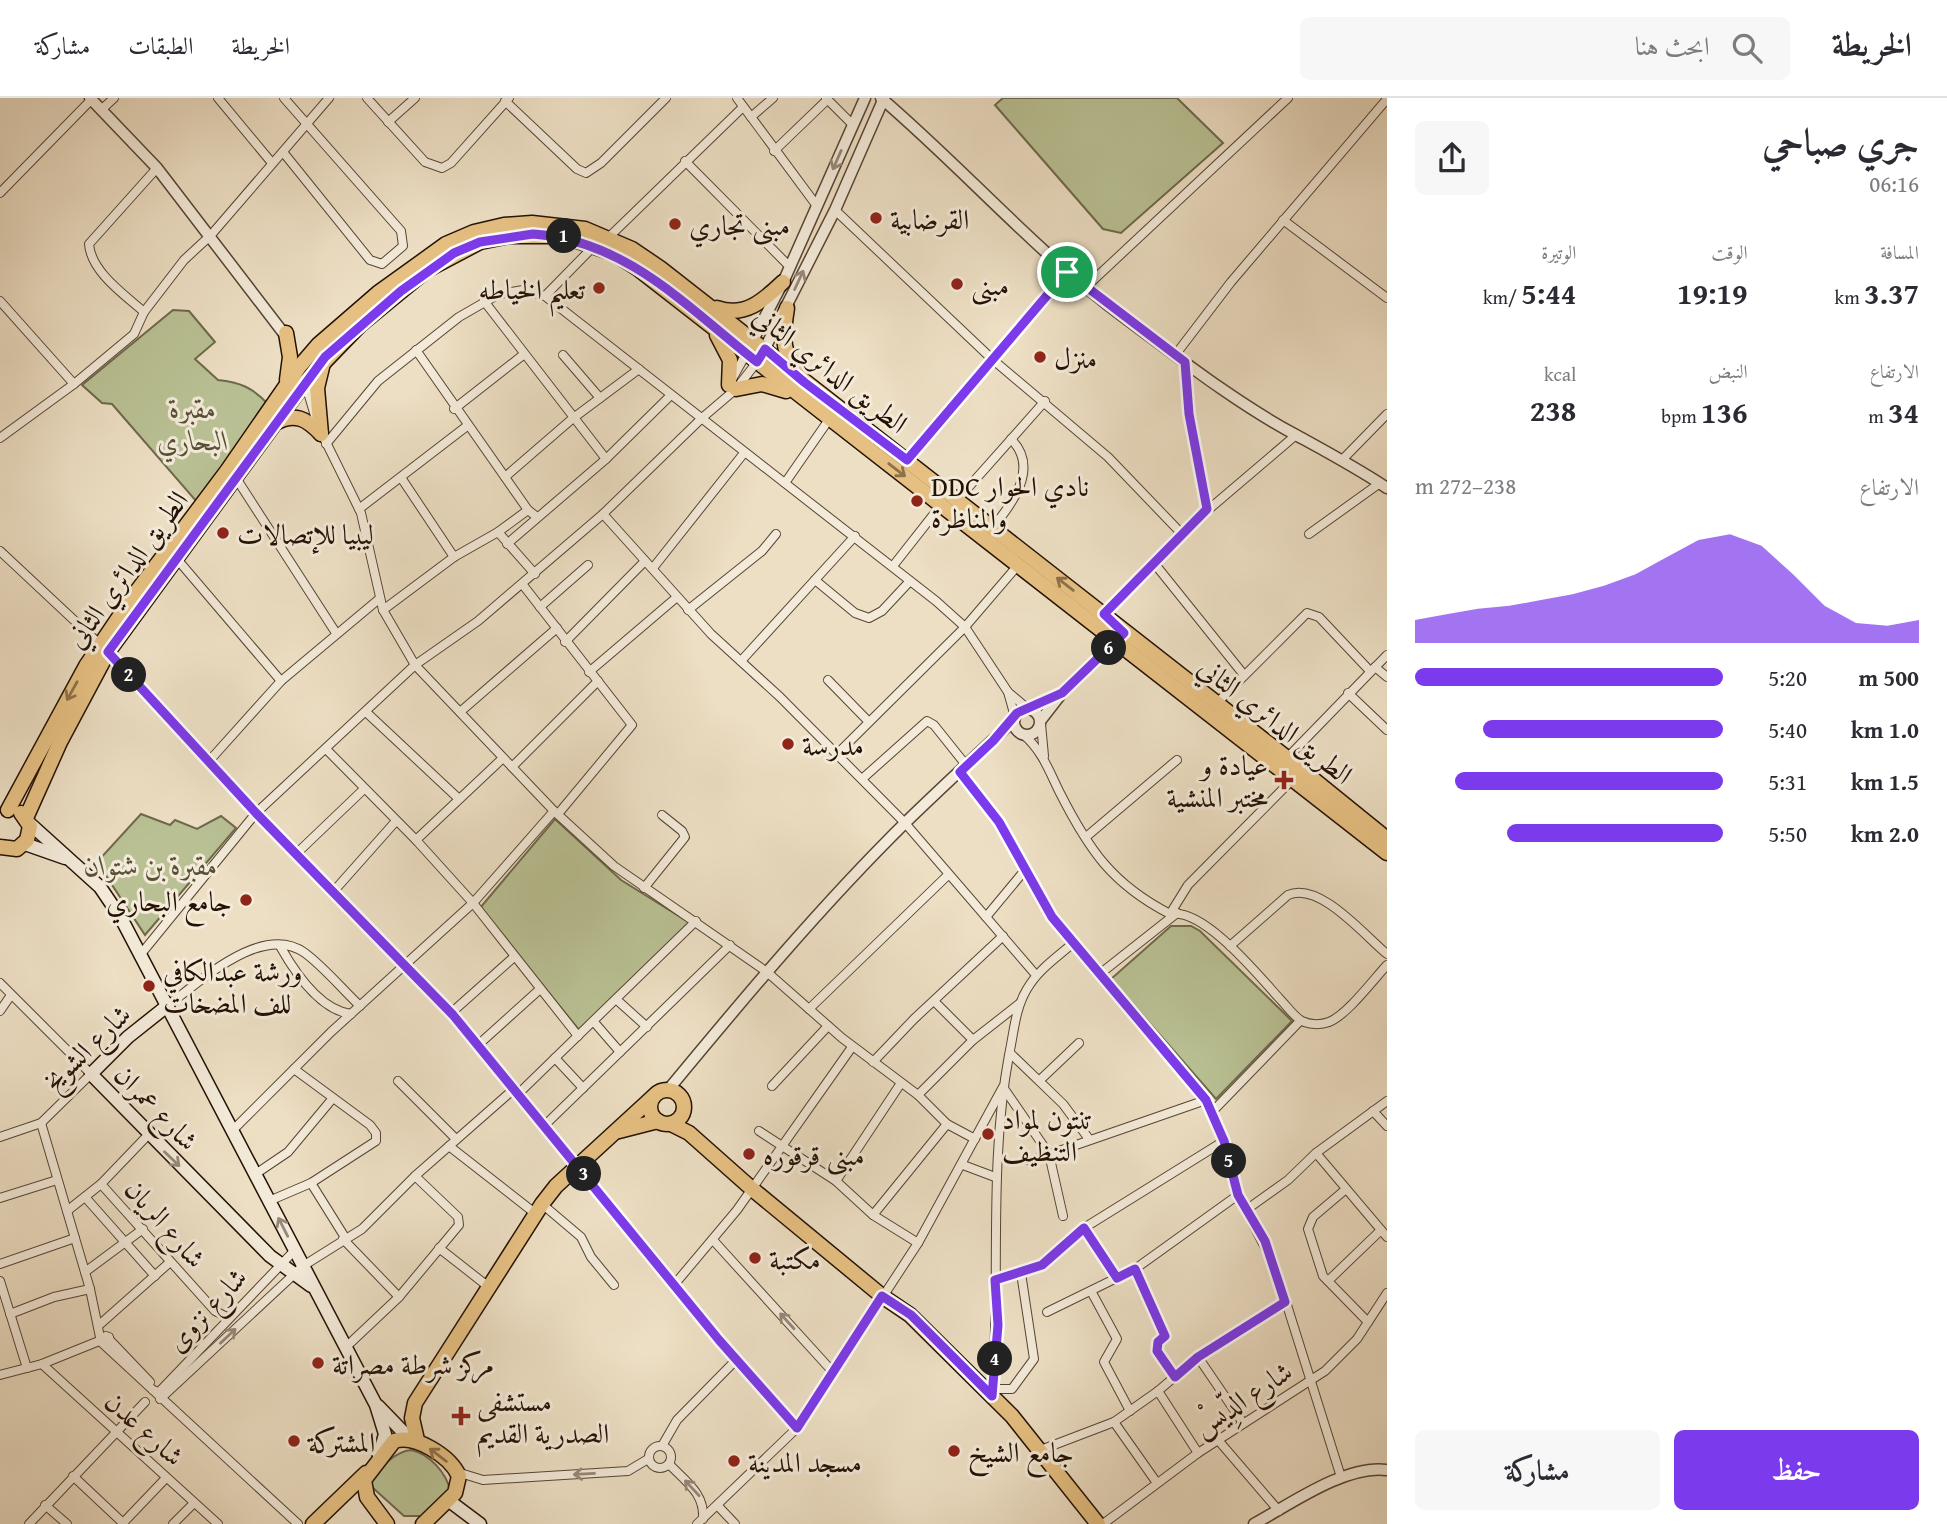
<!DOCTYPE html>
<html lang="ar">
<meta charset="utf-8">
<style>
body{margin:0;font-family:"Gentium Book Plus",Amiri,serif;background:#f7f7f7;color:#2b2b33;direction:rtl;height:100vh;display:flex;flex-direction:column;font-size:26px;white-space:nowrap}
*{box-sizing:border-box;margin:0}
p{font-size:23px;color:#7c7c81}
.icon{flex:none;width:38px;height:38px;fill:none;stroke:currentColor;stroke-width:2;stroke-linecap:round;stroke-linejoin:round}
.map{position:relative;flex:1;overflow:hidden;direction:ltr}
.side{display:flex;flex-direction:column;background:#fff;width:560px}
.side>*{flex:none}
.pin{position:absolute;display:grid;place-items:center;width:60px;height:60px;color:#fff;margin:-30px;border:4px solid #fff;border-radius:50%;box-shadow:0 2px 7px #0007}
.km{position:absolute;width:35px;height:35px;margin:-18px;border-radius:50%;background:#222;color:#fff;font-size:19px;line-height:35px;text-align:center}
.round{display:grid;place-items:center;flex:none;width:74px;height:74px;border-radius:10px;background:#f7f7f7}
.overview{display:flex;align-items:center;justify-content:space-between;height:119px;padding:0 28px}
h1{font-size:38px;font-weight:700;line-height:52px}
.stats{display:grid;grid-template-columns:repeat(3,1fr);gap:10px;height:119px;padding:7px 28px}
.stats div{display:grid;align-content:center}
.stats b{font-size:30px;font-weight:700}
.stats small{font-size:19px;font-weight:400}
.stats p{font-size:19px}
.chart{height:196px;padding:14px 28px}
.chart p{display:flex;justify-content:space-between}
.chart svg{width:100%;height:126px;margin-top:7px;fill:#7c3aed;opacity:.7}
.action{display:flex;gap:14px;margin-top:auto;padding:14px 28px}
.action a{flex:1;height:80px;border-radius:10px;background:#7c3aed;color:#fff;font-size:28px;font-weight:700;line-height:80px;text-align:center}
.action a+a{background:#f7f7f7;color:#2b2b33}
ul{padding:0 28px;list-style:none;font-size:23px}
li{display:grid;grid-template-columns:112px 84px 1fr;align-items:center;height:52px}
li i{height:18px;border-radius:9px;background:#7c3aed}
header{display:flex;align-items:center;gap:42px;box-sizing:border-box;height:98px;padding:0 35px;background:#fff;border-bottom:2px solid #e1e1e2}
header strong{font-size:33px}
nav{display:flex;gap:38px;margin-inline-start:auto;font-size:24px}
.search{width:490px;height:63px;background:#f7f7f7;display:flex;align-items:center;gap:18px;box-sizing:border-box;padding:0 24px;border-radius:10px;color:#7c7c81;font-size:26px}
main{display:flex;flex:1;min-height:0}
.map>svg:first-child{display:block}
</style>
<header>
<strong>الخريطة</strong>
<div class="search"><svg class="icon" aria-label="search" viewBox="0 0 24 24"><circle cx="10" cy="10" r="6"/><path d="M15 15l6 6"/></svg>ابحث هنا</div>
<nav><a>الخريطة</a><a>الطبقات</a><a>مشاركة</a></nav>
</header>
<main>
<section class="side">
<div class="overview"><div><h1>جري صباحي</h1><p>06:16</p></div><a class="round"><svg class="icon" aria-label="share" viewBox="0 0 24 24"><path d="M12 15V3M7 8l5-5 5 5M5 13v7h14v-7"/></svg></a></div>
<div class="stats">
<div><p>المسافة</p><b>3.37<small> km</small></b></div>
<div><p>الوقت</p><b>19:19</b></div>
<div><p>الوتيرة</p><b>5:44<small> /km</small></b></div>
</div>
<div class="stats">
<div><p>الارتفاع</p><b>34<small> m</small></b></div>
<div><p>النبض</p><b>136<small> bpm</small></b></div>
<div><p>kcal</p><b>238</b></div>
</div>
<div class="chart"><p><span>الارتفاع</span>238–272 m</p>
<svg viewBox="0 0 160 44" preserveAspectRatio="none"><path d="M0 44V36L10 34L20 32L30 31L40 29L50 27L60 24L70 20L80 14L90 8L100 6L110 10L120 20L130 31L140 37L150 38L160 36V44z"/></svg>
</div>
<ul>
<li><b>500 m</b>5:20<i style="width:100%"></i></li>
<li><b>1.0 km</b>5:40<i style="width:78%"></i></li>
<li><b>1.5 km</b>5:31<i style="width:87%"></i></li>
<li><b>2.0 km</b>5:50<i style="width:70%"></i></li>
</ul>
<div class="action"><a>حفظ</a><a>مشاركة</a></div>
</section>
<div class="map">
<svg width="1387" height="1426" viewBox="0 0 1387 1426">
<rect width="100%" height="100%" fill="#eddfc4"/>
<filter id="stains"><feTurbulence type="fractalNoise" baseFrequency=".00286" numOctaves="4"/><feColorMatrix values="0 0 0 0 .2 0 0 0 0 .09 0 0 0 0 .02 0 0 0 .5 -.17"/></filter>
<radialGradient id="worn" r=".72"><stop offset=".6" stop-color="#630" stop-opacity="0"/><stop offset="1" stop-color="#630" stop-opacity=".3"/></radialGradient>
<g fill="#b9c194" stroke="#6e694c" stroke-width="2">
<polygon points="1003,0 1177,0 1223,45 1121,135 1103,131 995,7"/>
<path d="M 173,212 L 189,213 L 215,244 L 195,261 L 218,282 C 240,284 253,290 268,306 L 196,403 L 112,306 L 102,305 L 82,287 Z"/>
<polygon points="141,716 170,727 175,722 197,731 221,718 236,730 145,837 97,764"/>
<polygon points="555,721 621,782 690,825 579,932 480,810"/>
<polygon points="1171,828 1191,828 1200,833 1292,923 1216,1001 1111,881"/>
<path d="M 411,1352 C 430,1356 446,1375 450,1392 L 423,1418 L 404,1418 L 372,1389 L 372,1381 C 383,1368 394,1354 411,1352 Z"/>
</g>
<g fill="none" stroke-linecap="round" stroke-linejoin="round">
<defs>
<g id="minor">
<polyline points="218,0 272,65"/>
<polyline points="367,0 425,64 442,70 451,65 509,0"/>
<polyline points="737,0 817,108"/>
<polyline points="826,0 853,27"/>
<polyline points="505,3 577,71 586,75 601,65 666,0"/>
<polyline points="101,12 114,0"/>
<polyline points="751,19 773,0"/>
<polyline points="388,24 415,0"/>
<polyline points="774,53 827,2"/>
<polyline points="283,54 370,162 382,166 403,148 401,133 284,0"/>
<polyline points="685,63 789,168"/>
<polyline points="0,95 91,2"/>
<polyline points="835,112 992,261 1108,359 1181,435"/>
<polyline points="1283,122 1387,200"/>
<polyline points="609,139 743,9"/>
<polyline points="1087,188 1288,0"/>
<polyline points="545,198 594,148"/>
<polyline points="0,203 74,286"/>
<polyline points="484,203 606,361"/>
<path d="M 144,214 C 125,197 91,174 89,146 L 157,70"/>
<polyline points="416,252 528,412 537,419"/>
<polyline points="1176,256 1231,184 1387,1"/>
<polyline points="563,257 600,300"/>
<polyline points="1185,264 1189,315 1207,411"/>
<polyline points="731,283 746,256"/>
<polyline points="305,284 315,318"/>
<polyline points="454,311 523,257"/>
<polyline points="321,334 361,415 383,512 415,567 554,713 614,768 767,874 842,940 918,997 947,1026 975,1041"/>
<polyline points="0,340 74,286 134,236 144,214 184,162 211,137 329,0"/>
<polyline points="326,346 378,283 459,219 499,196 523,192 545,198 936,503 965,529 1008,594 1027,610"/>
<polyline points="1343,361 1387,316"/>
<polyline points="907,362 1067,174"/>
<polyline points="505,379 572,321 639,271"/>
<polyline points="236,380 336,535"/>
<polyline points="402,381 454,459"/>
<polyline points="785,385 830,320"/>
<polyline points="958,401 1045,303"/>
<polyline points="359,411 467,328"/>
<polyline points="528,412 498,434 535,476"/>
<polyline points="603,416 711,536 780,599 905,725 1036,877"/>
<path d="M 993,429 C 1014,404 1039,369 1011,341"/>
<polyline points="1309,436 1380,385"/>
<polyline points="507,446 606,361 671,297"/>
<polyline points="0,453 108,554 256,715 453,917 719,1242 797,1330"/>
<polyline points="177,461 281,583"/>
<polyline points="1154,465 1244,577"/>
<polyline points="893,468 941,407"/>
<polyline points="653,470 744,355"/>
<polyline points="815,482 855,515 869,520 882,513 910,483"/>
<polyline points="523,487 632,627 558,716"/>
<polyline points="540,509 588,467"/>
<polyline points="383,512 454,459 498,434"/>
<polyline points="688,512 762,453 776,436"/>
<polyline points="1104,516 1181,435 1296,337"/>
<polyline points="565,544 645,463"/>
<polyline points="741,563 855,438"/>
<polyline points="1375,569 1387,579"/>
<polyline points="589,574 677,499"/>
<polyline points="828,582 869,624"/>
<polyline points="1008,594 1015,619"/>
<polyline points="1348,595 1387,632"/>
<polyline points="1215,607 1307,515 1319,519 1370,573"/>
<polyline points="366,614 459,701"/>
<polyline points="460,614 557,530"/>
<polyline points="1041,626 1044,658"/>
<path d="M 1024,637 C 1043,654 1049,673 1060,695 C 1089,752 1112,786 1170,816 C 1203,809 1259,878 1279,900 C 1286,907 1294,919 1302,923 C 1310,927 1321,927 1329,924 C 1347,917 1373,882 1387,867"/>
<polyline points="326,651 416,742 473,805 578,938"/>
<polyline points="838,655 965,529 1019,466"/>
<polyline points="1287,660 1387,557"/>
<polyline points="210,662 281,583 379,501"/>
<polyline points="512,669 598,583"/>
<polyline points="959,674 1000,724 1052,819 1206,1002 1224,1043 1238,1097 1275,1169 1341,1379"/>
<polyline points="862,681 927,623 934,627 966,667"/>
<polyline points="1086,739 1177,662"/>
<polyline points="416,742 503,660"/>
<polyline points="296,756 364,691"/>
<polyline points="644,790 685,739 682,733 662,717"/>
<polyline points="333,794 396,723"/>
<polyline points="1170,816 1188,787 1292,682"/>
<polyline points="986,819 1025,772"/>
<path d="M 280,848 C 294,873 320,912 351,916"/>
<path d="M 1230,848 L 1288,797 C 1319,783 1363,836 1387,856"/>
<polyline points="141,856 256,715 415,567 478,523 603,416 702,320 736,291 757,264"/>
<polyline points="1101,875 1177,815"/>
<polyline points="0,885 91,976 41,1025 0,1039"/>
<polyline points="617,902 647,929"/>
<polyline points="934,903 973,942"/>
<path d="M 167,908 C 200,884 262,824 305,855 C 325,870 342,891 360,908"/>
<polyline points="809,911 948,777"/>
<polyline points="0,913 11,897"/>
<polyline points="451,915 514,859"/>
<polyline points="594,924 620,954"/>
<polyline points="478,947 539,892"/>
<polyline points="1010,955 1063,1006 1089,1041"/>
<polyline points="555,960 583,990"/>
<polyline points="873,964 914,921 1003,838"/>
<polyline points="1040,982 1079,945"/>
<polyline points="398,983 456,1041"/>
<polyline points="772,988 828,928"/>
<polyline points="517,997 696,823"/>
<polyline points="918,997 973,942 1019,906"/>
<polyline points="1373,1013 1387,1028"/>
<polyline points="1212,1014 1300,923"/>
<polyline points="41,1025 90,1191 101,1244 298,1426"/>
<polyline points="545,1027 730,847"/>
<polyline points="232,1033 331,934 473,805 554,713"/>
<polyline points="759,1033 836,1083 873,1117 918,1145"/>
<polyline points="449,1048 536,1116"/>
<polyline points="1316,1055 1387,1139"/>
<polyline points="1030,1063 1206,1002"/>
<polyline points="963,1067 995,1079"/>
<polyline points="254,1077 288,1054 333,1000"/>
<polyline points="836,1083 901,985"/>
<polyline points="311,1085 346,1141"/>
<polyline points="101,1086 215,1213 229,1220"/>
<polyline points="1346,1091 1313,1119 1308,1131 1323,1178 1368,1224"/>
<polyline points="85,1099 155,1178"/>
<polyline points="0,1100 57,1082"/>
<polyline points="269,1103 311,1085 376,1043 376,1035 370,1027 294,971"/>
<polyline points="542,1106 581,1139 591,1159 614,1187"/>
<polyline points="1246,1112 1288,1082 1316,1055 1387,1003"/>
<polyline points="67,1113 101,1086 148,1037"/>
<polyline points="873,1117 947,1026"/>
<polyline points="1084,1130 1117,1180"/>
<polyline points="343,1141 399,1199"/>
<polyline points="713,1142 832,1273"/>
<polyline points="439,1150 490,1190"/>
<polyline points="0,1166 75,1140"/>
<polyline points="1135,1171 1165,1238 1159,1244 1157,1253 1175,1279"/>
<polyline points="85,1174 143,1131"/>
<polyline points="995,1182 1042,1167 1084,1130 1224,1043"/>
<polyline points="0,1183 27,1270"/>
<polyline points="1328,1183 1381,1132"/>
<polyline points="674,1187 737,1112 852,949"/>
<polyline points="1091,1193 1117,1241 1104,1264 1130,1313"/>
<polyline points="1047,1214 1135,1171 1238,1097"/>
<polyline points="10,1216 54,1199 90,1191"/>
<polyline points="98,1228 169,1165"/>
<polyline points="106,1238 150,1284"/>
<polyline points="346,1249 399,1199 459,1127 458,1119 415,1078"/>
<polyline points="1198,1259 1243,1325"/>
<polyline points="42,1266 218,1426"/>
<polyline points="0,1277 42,1266 109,1239"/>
<polyline points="993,1291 1012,1291 1034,1261 1021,1175"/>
<polyline points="153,1292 159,1294 295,1152"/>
<polyline points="1158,1293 1198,1355"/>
<path d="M 992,1298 C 1001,1184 988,1070 1009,957 C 1014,934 1015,911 1027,891 C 1038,872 1056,860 1072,846"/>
<polyline points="160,1301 303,1168 362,1131 415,1078 514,991"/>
<polyline points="1114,1324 1157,1385"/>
<polyline points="1218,1342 1279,1413"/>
<circle cx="660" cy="1359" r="11"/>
<polyline points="662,1348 677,1322 736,1262"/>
<polyline points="1038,1353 1114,1324 1158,1293 1198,1259 1285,1204"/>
<path d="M 669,1366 C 685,1383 705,1395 703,1421"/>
<polyline points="457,1374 483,1382 628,1373 648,1361"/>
<polyline points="73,1378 124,1426"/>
<polyline points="45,1407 67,1426"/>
<polyline points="718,1408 735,1426"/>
<polyline points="123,1425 166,1380"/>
<polyline points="29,1426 145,1304"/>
<polyline points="173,1426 194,1405"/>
<polyline points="697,1426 797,1330 918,1145 1003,989 1049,1056 1063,1118"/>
<polyline points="1103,1426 1198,1355 1325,1273 1357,1241 1387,1195"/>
</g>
<g id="tertiary">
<polyline points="90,0 157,70 288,241"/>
<path d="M 881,0 C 964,71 1037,155 1125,220 C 1179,260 1236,305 1296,337 C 1327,354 1357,370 1387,390"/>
<polyline points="750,248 785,180 865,0"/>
<polyline points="762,256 835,112 884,0"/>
<circle cx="1027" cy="624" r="13"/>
<polyline points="1031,611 1059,597"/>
<polyline points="1041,622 1062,595 1120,539"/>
<path d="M 668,992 C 744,900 821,808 906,724 C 941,690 978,656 1014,622"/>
<path d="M 1254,1426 C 1289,1407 1346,1366 1387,1372"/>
</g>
<g id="secondary">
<polyline points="28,724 100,789 121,820 376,1307 385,1336 379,1358"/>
<polyline points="25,746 65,760"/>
<polyline points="167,908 128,939 91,976 270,1158 311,1188"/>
<polyline points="378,1308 409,1340"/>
<polyline points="448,1402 480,1426"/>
</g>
<g id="primary">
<path d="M 717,210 C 745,220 764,202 783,184"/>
<path d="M 787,210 C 783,235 781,250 795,271"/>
<polyline points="286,235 290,259 287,282"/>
<polyline points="717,237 730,262 729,287"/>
<polyline points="736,291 762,286 786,293"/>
<path d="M 275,325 C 295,314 307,321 321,336"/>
<polyline points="321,336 317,290 323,265"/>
<polyline points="8,712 86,568 134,497 227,373 299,269 318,247 378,195 446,146 474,134 504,127 532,125 585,131 632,151 660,170 1287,660 1387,741"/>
<polyline points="26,720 60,644 108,554 305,284 360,227 427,172 480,144 509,138 563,138 615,156 637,170 1387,755"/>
<polyline points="0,749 17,751 27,742 30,728 21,715"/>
<circle cx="667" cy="1009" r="17"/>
<polyline points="671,1026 689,1035 751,1090 882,1198 910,1217 1012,1318 1098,1426"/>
<polyline points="619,1033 658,1023"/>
<polyline points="417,1342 412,1320 415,1305 542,1106 556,1088 653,999"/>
<polyline points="313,1426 366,1375"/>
<path d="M 387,1426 L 367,1399 L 364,1382 L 394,1343 C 415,1336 450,1358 459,1378 L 455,1395 L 423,1426"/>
</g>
</defs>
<use href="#minor" stroke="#564434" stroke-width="10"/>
<use href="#tertiary" stroke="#564434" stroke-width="13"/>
<use href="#secondary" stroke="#241104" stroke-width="15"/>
<use href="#primary" stroke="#241104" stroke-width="17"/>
<use href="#minor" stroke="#f3ead9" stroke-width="8"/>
<use href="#tertiary" stroke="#f3ead9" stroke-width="10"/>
<use href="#secondary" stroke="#f3ead9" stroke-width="12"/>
<use href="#primary" stroke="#e6c082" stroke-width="14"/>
</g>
<defs><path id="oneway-shaft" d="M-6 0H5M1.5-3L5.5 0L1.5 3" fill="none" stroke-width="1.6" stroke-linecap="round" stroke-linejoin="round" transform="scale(1.75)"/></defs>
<g stroke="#968879">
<use href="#oneway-shaft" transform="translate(837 62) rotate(114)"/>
<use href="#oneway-shaft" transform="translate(799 182) rotate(-65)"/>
<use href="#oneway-shaft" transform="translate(172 1061) rotate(44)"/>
<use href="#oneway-shaft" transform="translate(283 1129) rotate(-117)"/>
<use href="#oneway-shaft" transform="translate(787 1223) rotate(-132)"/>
<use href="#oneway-shaft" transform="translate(228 1238) rotate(-43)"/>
<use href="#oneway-shaft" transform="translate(584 1376) rotate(177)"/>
<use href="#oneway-shaft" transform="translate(692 1390) rotate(-133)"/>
</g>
<g stroke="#8f7149">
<use href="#oneway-shaft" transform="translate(897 372) rotate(38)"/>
<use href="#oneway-shaft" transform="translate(1065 486) rotate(-142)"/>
<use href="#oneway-shaft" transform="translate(72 593) rotate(119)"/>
<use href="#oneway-shaft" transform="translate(438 1357) rotate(-143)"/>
</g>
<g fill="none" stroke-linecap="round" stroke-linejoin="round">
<defs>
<path id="route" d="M 533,136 C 626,142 687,209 757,264 L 765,251 L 804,284 L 907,362 L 1067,174 L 1185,264 L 1189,316 L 1207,411 L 1104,516 L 1124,535 L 1062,595 L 1017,615 L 993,643 L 960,674 L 999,724 L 1052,819 L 1206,1002 L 1224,1043 L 1238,1097 L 1265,1143 L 1285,1204 L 1198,1259 L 1175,1279 L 1157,1253 L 1158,1244 L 1165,1238 L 1135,1171 L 1117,1180 L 1084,1130 L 1042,1167 L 995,1182 L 998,1227 L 992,1298 L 911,1217 L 882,1198 L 797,1330 L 719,1242 L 453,917 L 256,715 L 108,554 L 325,259 L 401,193 L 454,155 L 480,144 Z"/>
</defs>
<use href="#route" stroke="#fff" stroke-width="14"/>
<use href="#route" stroke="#7c3aed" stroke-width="9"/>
</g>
<g fill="#8f2418" stroke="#f3ead9" stroke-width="2.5">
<circle cx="876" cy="120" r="7"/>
<circle cx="675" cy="126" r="7"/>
<circle cx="957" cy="186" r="7"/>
<circle cx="599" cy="190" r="7"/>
<circle cx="1040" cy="259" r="7"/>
<circle cx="917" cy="403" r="7"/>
<circle cx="223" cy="435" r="7"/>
<circle cx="788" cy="646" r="7"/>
<path d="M1280.5 671.5h7v7h7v7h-7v7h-7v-7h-7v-7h7z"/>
<circle cx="246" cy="802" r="7"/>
<circle cx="149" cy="888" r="7"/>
<circle cx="988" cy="1036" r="7"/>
<circle cx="749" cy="1056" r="7"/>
<circle cx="755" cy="1160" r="7"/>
<circle cx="318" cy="1265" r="7"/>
<path d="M457.5 1307.5h7v7h7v7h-7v7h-7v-7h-7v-7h7z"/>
<circle cx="294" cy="1343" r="7"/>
<circle cx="954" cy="1353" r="7"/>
<circle cx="734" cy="1363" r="7"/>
</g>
<g text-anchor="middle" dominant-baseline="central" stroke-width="6" stroke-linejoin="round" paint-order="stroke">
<g font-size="28" fill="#241104" stroke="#f3ead9" text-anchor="start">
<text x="890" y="120">القرضابية</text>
<text x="689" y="126">مبنى تجاري</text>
<text x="971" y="186">مبنى</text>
<text x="585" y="190" text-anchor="end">تعليم الخياطه</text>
<text x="1054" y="259">منزل</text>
<text x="931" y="387">DDC نادي الحوار<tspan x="931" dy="32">والمناظرة</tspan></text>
<text x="237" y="435">ليبيا للإتصالات</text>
<text x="802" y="646">مدرسة</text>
<text x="1268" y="666" text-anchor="end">عيادة و<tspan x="1268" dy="32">مختبر المنشية</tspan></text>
<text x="232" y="802" text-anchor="end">جامع البحاري</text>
<text x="163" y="872">ورشة عبدالكافي<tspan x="163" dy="32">للف المضخات</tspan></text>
<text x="1002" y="1020">تنتون لمواد<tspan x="1002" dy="32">التنظيف</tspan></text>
<text x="763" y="1056">مبنى قرقوره</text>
<text x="769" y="1160">مكتبة</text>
<text x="332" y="1265">مركز شرطة مصراتة</text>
<text x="477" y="1302">مستشفى<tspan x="477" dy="32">الصدرية القديم</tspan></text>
<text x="308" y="1343">المشتركة</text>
<text x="968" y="1353">جامع الشيخ</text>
<text x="748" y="1363">مسجد المدينة</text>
</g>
<g font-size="28" fill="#241104" stroke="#f3ead9">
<text transform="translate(831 271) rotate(38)">الطريق الدائري الثاني</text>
<text transform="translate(126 471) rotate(-54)">الطريق الدائري الثاني</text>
<text transform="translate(1276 622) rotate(38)">الطريق الدائري الثاني</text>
<text transform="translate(86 949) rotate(-44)">شارع الشويخ</text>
<text transform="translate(157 1009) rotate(46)">شارع عمران</text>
<text transform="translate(166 1125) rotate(49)">شارع الريان</text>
<text transform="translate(206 1211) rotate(-47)">شارع نزوى</text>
<text transform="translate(1242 1300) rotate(-33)">شارع الدِّيسْ</text>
<text transform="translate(145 1330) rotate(42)">شارع عدن</text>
</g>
<g font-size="28" font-style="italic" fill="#584f36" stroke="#f3ead9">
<text x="193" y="309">مقبرة<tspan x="193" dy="32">البحاري</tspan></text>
<text x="151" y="766">مقبرة بن شتوان</text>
</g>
</g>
<rect width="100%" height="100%" filter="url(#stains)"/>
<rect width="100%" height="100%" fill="url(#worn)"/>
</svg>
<div class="pin" style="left:1067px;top:174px;background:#1e9e55"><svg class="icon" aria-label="arrive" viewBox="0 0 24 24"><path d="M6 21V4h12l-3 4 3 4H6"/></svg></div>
<b class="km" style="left:564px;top:138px">1</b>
<b class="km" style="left:129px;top:577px">2</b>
<b class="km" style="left:584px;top:1076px">3</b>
<b class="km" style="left:995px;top:1261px">4</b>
<b class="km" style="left:1229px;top:1063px">5</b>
<b class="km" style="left:1109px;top:550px">6</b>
</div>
</main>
